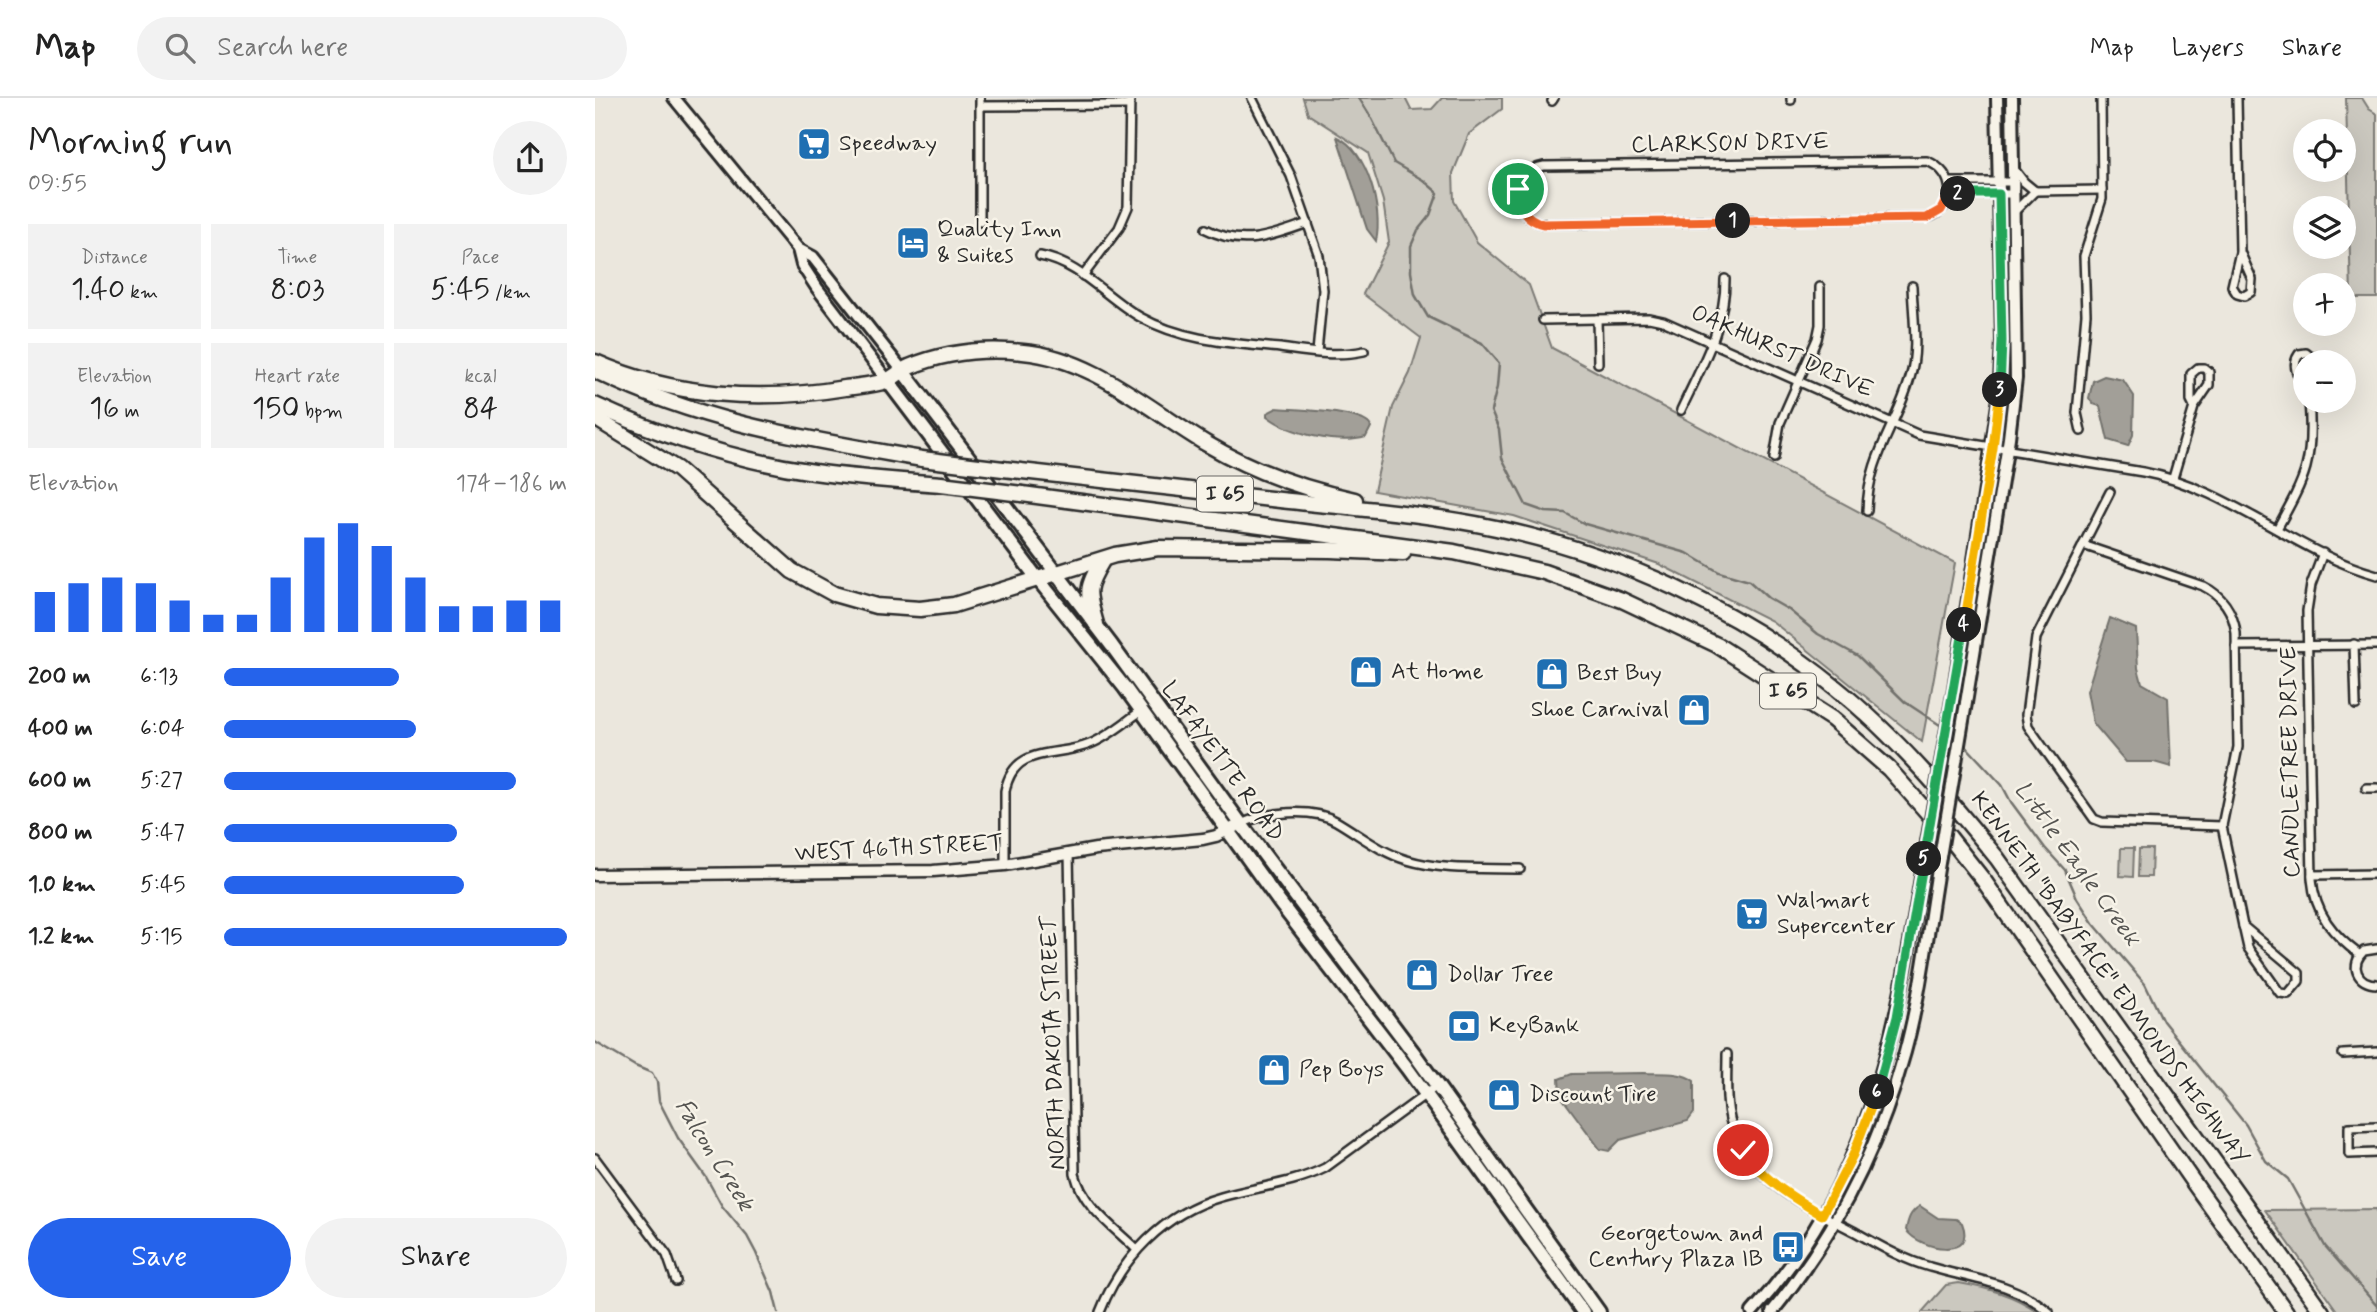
<!DOCTYPE html>
<meta charset="utf-8">
<style>
body{margin:0;font-family:Mynerve,sans-serif;background:#f2f2f2;color:#222;height:100vh;display:flex;flex-direction:column;font-size:26px;white-space:nowrap}
*{box-sizing:border-box;margin:0}
p{font-size:23px;color:#767676}
.icon{flex:none;width:38px;height:38px;fill:none;stroke:currentColor;stroke-width:2;stroke-linecap:round;stroke-linejoin:round}
.map{position:relative;flex:1;overflow:hidden}
.sheet{display:flex;flex-direction:column;background:#fff;width:595px}
.sheet>*{flex:none}
.tools{position:absolute;left:1698px;top:21px;display:grid;gap:14px}
.tools a{display:grid;place-items:center;width:63px;height:63px;border-radius:50%;background:#fff;box-shadow:0 7px 28px #0002;font-size:35px}
.pin{position:absolute;display:grid;place-items:center;width:60px;height:60px;color:#fff;margin:-30px;border:4px solid #fff;border-radius:50%;box-shadow:0 2px 7px #0007}
.km{position:absolute;width:35px;height:35px;margin:-18px;border-radius:50%;background:#222;color:#fff;font-size:19px;line-height:35px;text-align:center}
.round{display:grid;place-items:center;flex:none;width:74px;height:74px;border-radius:37px;background:#f2f2f2}
.head{display:flex;align-items:center;justify-content:space-between;height:119px;padding:0 28px}
h1{font-size:38px;font-weight:600;line-height:52px}
.stats{display:grid;grid-template-columns:repeat(3,1fr);gap:10px;height:119px;padding:7px 28px}
.stats div{display:grid;align-content:center;border-radius:0px;background:#f2f2f2;text-align:center}
.stats b{font-size:30px;font-weight:600}
.stats small{font-size:19px;font-weight:400}
.stats p{font-size:19px}
.chart{height:196px;padding:14px 28px}
.chart p{display:flex;justify-content:space-between}
.chart svg{width:100%;height:126px;margin-top:7px;stroke:#2563eb;stroke-width:6}
.primary-button{display:flex;gap:14px;margin-top:auto;padding:14px 28px}
.primary-button a{flex:1;height:80px;border-radius:42px;background:#2563eb;color:#fff;font-size:28px;font-weight:600;line-height:80px;text-align:center}
.primary-button a+a{background:#f2f2f2;color:#222}
ul{padding:0 28px;list-style:none;font-size:23px}
li{display:grid;grid-template-columns:112px 84px 1fr;align-items:center;height:52px}
li i{height:18px;border-radius:9px;background:#2563eb}
header{display:flex;align-items:center;gap:42px;box-sizing:border-box;height:98px;padding:0 35px;background:#fff;border-bottom:2px solid #e0e0e0}
header strong{font-size:33px}
nav{display:flex;gap:38px;margin-inline-start:auto;font-size:24px}
.search{width:490px;height:63px;background:#f2f2f2;display:flex;align-items:center;gap:18px;box-sizing:border-box;padding:0 24px;border-radius:38px;color:#767676;font-size:26px}
main{display:flex;flex:1;min-height:0}
.map>svg:first-child{display:block}
</style>
<header>
<strong>Map</strong>
<div class="search"><svg class="icon" aria-label="search" viewBox="0 0 24 24"><circle cx="10" cy="10" r="6"/><path d="M15 15l6 6"/></svg>Search here</div>
<nav><a>Map</a><a>Layers</a><a>Share</a></nav>
</header>
<main>
<section class="sheet">
<div class="head"><div><h1>Morning run</h1><p>09:55</p></div><a class="round"><svg class="icon" aria-label="share" viewBox="0 0 24 24"><path d="M12 15V3M7 8l5-5 5 5M5 13v7h14v-7"/></svg></a></div>
<div class="stats">
<div><p>Distance</p><b>1.40<small> km</small></b></div>
<div><p>Time</p><b>8:03</b></div>
<div><p>Pace</p><b>5:45<small> /km</small></b></div>
</div>
<div class="stats">
<div><p>Elevation</p><b>16<small> m</small></b></div>
<div><p>Heart rate</p><b>150<small> bpm</small></b></div>
<div><p>kcal</p><b>84</b></div>
</div>
<div class="chart"><p><span>Elevation</span>174–186 m</p>
<svg viewBox="0 0 160 44" preserveAspectRatio="none"><path d="M5 44V30M15 44V27M25 44V25M35 44V27M45 44V33M55 44V38M65 44V38M75 44V25M85 44V11M95 44V6M105 44V14M115 44V25M125 44V35M135 44V35M145 44V33M155 44V33"/></svg>
</div>
<ul>
<li><b>200 m</b>6:13<i style="width:51%"></i></li>
<li><b>400 m</b>6:04<i style="width:56%"></i></li>
<li><b>600 m</b>5:27<i style="width:85%"></i></li>
<li><b>800 m</b>5:47<i style="width:68%"></i></li>
<li><b>1.0 km</b>5:45<i style="width:70%"></i></li>
<li><b>1.2 km</b>5:15<i style="width:100%"></i></li>
</ul>
<div class="primary-button"><a>Save</a><a>Share</a></div>
</section>
<div class="map">
<svg width="1782" height="1214" viewBox="0 0 1782 1214">
<rect width="100%" height="100%" fill="#ebe7dd"/>
<filter id="ink" filterUnits="userSpaceOnUse"><feTurbulence type="fractalNoise" baseFrequency=".0143" numOctaves="2"/><feDisplacementMap in="SourceGraphic" scale="14" xChannelSelector="R" yChannelSelector="G"/><feConvolveMatrix kernelMatrix="1 2 1 2 8 2 1 2 1" color-interpolation-filters="sRGB"/></filter>
<g filter="url(#ink)">
<g fill="#cbc8bf" stroke="#7b7a75" stroke-width="2">
<polygon points="708,0 810,0 816,12 837,11 847,0 907,0 907,11 874,36 858,75 859,103 882,144 934,187 957,250 1360,465 1327,644 1177,523 1064,466 919,418 779,393 798,309 815,275 826,240 768,196 794,144 788,103 773,55 713,16"/>
<polygon points="1751,0 1767,0 1774,11 1782,16 1782,200 1756,200"/>
<polygon points="1526,750 1539,750 1538,779 1525,778"/>
<polygon points="1544,751 1557,751 1556,779 1543,779"/>
<polygon points="1782,1111 1782,1214 1743,1214 1670,1112"/>
<path d="M 1364,1185 C 1392,1190 1420,1197 1443,1214 L 1327,1214 L 1351,1187 Z"/>
</g>
<g fill="#a29f98" stroke="#72716c" stroke-width="2">
<path d="M 742,39 C 773,52 788,113 781,143 L 772,131 Z"/>
<polygon points="1509,278 1528,282 1539,298 1538,337 1533,348 1513,342 1505,308 1498,306 1494,300 1498,283"/>
<path d="M 682,310 C 701,312 770,313 776,329 L 771,339 C 743,347 695,336 672,318 L 672,315 Z"/>
<polygon points="1515,520 1541,531 1543,570 1547,585 1573,600 1576,669 1559,664 1531,664 1498,625 1492,593"/>
<path d="M 1049,975 C 1065,976 1086,973 1099,983 L 1099,1015 L 1093,1023 L 1025,1042 L 1014,1053 L 1005,1051 L 965,997 L 964,981 L 977,976 Z"/>
<path d="M 1325,1108 L 1343,1120 L 1361,1121 L 1367,1125 C 1382,1162 1325,1152 1311,1132 C 1313,1121 1315,1114 1325,1108 Z"/>
</g>
<g fill="none" stroke-linecap="round" stroke-linejoin="round">
<g stroke="#72716c" stroke-width="2.5">
<polyline points="764,0 776,19 799,65 828,82 843,95 835,117 823,132 816,148 816,174 820,197 833,219 887,245 904,265 902,289 896,313 904,332 907,360 931,407 951,414 970,415 990,426 1092,455 1124,474 1154,483 1173,500 1194,512 1223,536 1263,558 1310,604 1348,629"/>
<polyline points="1367,644 1407,687 1416,704 1450,750 1470,772 1482,800 1498,825 1550,886 1568,923 1651,1027 1671,1063 1693,1081 1730,1148 1782,1208"/>
<polyline points="0,944 40,968 57,975 62,984 64,1003 83,1040 111,1079 127,1108 152,1138 161,1155 178,1194 183,1214"/>
</g>
<defs>
<g id="minor">
<polyline points="385,0 385,124"/>
<polyline points="657,0 696,78 724,158 728,192 722,254"/>
<polyline points="1642,0 1645,154 1637,188 1642,196 1649,198 1656,194 1657,181 1645,154"/>
<polyline points="1196,2 1196,0"/>
<polyline points="957,3 959,0"/>
<polyline points="385,8 533,7"/>
<path d="M 1332,63 C 1361,74 1363,110 1332,120 L 948,126 C 916,118 915,74 949,68 Z"/>
<polyline points="1419,71 1429,84 1440,93"/>
<polyline points="1354,84 1419,84"/>
<polyline points="1440,93 1507,92"/>
<polyline points="1354,96 1419,96"/>
<polyline points="1419,114 1440,93"/>
<path d="M 611,131 C 647,150 677,138 713,125"/>
<path d="M 445,158 C 485,165 511,200 545,219 C 588,243 636,245 685,250 C 713,254 741,259 769,253"/>
<polyline points="488,178 524,130 533,109 535,0"/>
<polyline points="1002,221 1003,265"/>
<path d="M 948,222 L 1054,220 L 1068,223 L 1324,337 L 1548,374 C 1634,390 1701,455 1782,477"/>
<path d="M 1710,288 C 1702,278 1696,267 1704,256 L 1711,255 L 1716,259 L 1718,264"/>
<path d="M 1086,312 C 1105,271 1131,227 1130,181"/>
<polyline points="1486,333 1482,315 1491,216 1489,158 1507,101 1506,0"/>
<polyline points="1179,360 1185,325 1222,241 1225,227 1225,189"/>
<polyline points="1578,380 1599,309 1614,287 1614,274 1609,270 1603,270 1596,276 1596,303 1599,309"/>
<polyline points="1515,394 1441,540 1431,617 1433,628 1499,721 1507,724 1627,728"/>
<path d="M 1272,413 C 1273,359 1301,329 1315,280 C 1324,252 1318,217 1317,188"/>
<path d="M 1682,431 C 1711,378 1719,364 1714,303"/>
<path d="M 1488,447 L 1608,488 C 1628,498 1638,513 1641,535 L 1643,649 L 1627,728 L 1648,828"/>
<path d="M 1728,455 L 1716,487 L 1712,513 L 1717,781 C 1720,816 1738,837 1765,857"/>
<polyline points="1759,546 1761,607"/>
<polyline points="1641,548 1782,547"/>
<polyline points="1771,690 1782,690"/>
<path d="M 646,726 C 671,714 716,709 741,723 C 765,737 785,754 812,762 C 849,773 887,770 925,771"/>
<path d="M 474,755 L 480,1076 C 488,1109 519,1129 542,1152"/>
<path d="M 410,767 L 410,693 C 419,646 461,660 495,646 C 513,639 530,624 546,613"/>
<polyline points="1717,777 1782,776"/>
<polygon points="1648,828 1704,875 1704,883 1693,896 1685,895 1653,850"/>
<path d="M 1782,851 L 1769,853 C 1754,867 1762,886 1782,886"/>
<path d="M 1132,956 C 1132,983 1129,1011 1140,1036 C 1161,1087 1216,1111 1262,1135 C 1285,1148 1309,1162 1335,1169 C 1378,1182 1419,1184 1454,1214"/>
<polyline points="1748,956 1782,954"/>
<polyline points="1782,1028 1754,1029 1754,1056 1782,1055"/>
<polyline points="0,1060 72,1157 81,1183"/>
<path d="M 505,1214 C 526,1160 569,1115 626,1099 C 660,1089 698,1086 730,1070 L 842,988"/>
</g>
<polyline id="tertiary" points="0,777 338,773 410,767 501,751 608,741 621,738 646,726"/>
<g id="secondary">
<polyline points="79,0 203,151 218,159 307,272"/>
<polyline points="203,151 207,167 222,190 292,282"/>
<polyline points="1359,591 1404,300 1407,243 1402,0"/>
<polyline points="1371,605 1414,340 1421,280 1417,0"/>
<path d="M 1157,1214 C 1283,1076 1302,920 1332,744"/>
<path d="M 1177,1214 C 1240,1137 1284,1050 1310,954 C 1327,891 1334,824 1345,759"/>
</g>
<g id="primary">
<polyline points="307,272 517,548 646,726 818,954 1004,1214"/>
<polyline points="292,282 442,480 530,590 685,805 812,970 988,1214"/>
</g>
<g id="motorway">
<path d="M 0,264 C 78,299 166,304 250,290 C 263,288 279,287 291,283 C 299,280 306,272 314,269 C 350,254 390,250 428,254 C 498,260 554,312 612,346 C 658,373 708,391 760,402"/>
<path d="M 5,275 C 110,326 213,341 327,361"/>
<path d="M 0,307 C 69,339 143,363 219,374 C 261,380 304,383 346,386"/>
<polyline points="0,320 82,371 197,473 239,496 281,508 325,511 359,507 520,457 563,450 735,452 808,455"/>
<path d="M 408,371 C 500,381 592,391 685,402 C 757,410 830,415 901,430 C 1023,456 1144,511 1241,590 C 1302,639 1353,700 1402,760 L 1727,1214"/>
<polyline points="427,396 859,454 949,474 1027,502 1122,547 1237,621 1294,671 1355,740 1389,783 1596,1081 1691,1214"/>
<path d="M 501,526 C 492,494 490,491 507,463"/>
</g>
</defs>
<use href="#minor" stroke="#2b2b2b" stroke-width="12"/>
<use href="#tertiary" stroke="#2b2b2b" stroke-width="15"/>
<use href="#secondary" stroke="#2b2b2b" stroke-width="16"/>
<use href="#primary" stroke="#2b2b2b" stroke-width="18"/>
<use href="#motorway" stroke="#2b2b2b" stroke-width="19"/>
<use href="#minor" stroke="#f7f3e8" stroke-width="7"/>
<use href="#tertiary" stroke="#f7f3e8" stroke-width="10"/>
<use href="#secondary" stroke="#f7f3e8" stroke-width="10"/>
<use href="#primary" stroke="#f7f3e8" stroke-width="12"/>
<use href="#motorway" stroke="#f7f3e8" stroke-width="14"/>
<defs>
<g id="secondary-bridge">
<polyline points="1332,744 1359,591"/>
<polyline points="1345,759 1371,605"/>
</g>
<g id="motorway-bridge">
<polyline points="327,361 408,371"/>
<polyline points="346,386 427,396"/>
</g>
</defs>
<use href="#secondary-bridge" stroke="#2b2b2b" stroke-width="16" stroke-linecap="butt"/>
<use href="#motorway-bridge" stroke="#2b2b2b" stroke-width="19" stroke-linecap="butt"/>
<use href="#secondary-bridge" stroke="#f7f3e8" stroke-width="10"/>
<use href="#motorway-bridge" stroke="#f7f3e8" stroke-width="14"/>
</g>
</g>
<g fill="none" stroke-linecap="round" stroke-linejoin="round" filter="url(#ink)">
<defs>
<path id="split-1" d="M 923,91 C 923,109 930,121 948,126 L 1138,123"/>
<polyline id="split-2" points="1138,123 1332,120 1346,112 1354,96 1363,96"/>
<polyline id="split-3" points="1363,96 1404,96 1407,243 1405,292"/>
<polyline id="split-4" points="1369,527 1398,350 1405,292"/>
<polyline id="split-5" points="1329,761 1369,527"/>
<polyline id="split-6" points="1282,994 1302,919 1329,761"/>
<path id="split-7" d="M 1148,1052 C 1168,1082 1197,1099 1227,1117 L 1258,1057 L 1282,994"/>
</defs>
<use href="#split-1" stroke="#fff" stroke-width="14"/>
<use href="#split-2" stroke="#fff" stroke-width="14"/>
<use href="#split-3" stroke="#fff" stroke-width="14"/>
<use href="#split-4" stroke="#fff" stroke-width="14"/>
<use href="#split-5" stroke="#fff" stroke-width="14"/>
<use href="#split-6" stroke="#fff" stroke-width="14"/>
<use href="#split-7" stroke="#fff" stroke-width="14"/>
<use href="#split-1" stroke="#f0652b" stroke-width="9"/>
<use href="#split-2" stroke="#f0652b" stroke-width="9"/>
<use href="#split-3" stroke="#22a559" stroke-width="9"/>
<use href="#split-4" stroke="#f5b400" stroke-width="9"/>
<use href="#split-5" stroke="#22a559" stroke-width="9"/>
<use href="#split-6" stroke="#22a559" stroke-width="9"/>
<use href="#split-7" stroke="#f5b400" stroke-width="9"/>
</g>
<defs>
<symbol id="supermarket-square" viewBox="-11 -11 22 22"><rect x="-9" y="-9" width="18" height="18" rx="4" fill="#1f6fb2" stroke="#f7f3e8"/><path d="M-6-5.5h2.5l.6 2H6L4.5 2H-2.5L-4.4-4H-6ZM-1.5 3.2a1.3 1.3 0 1 0 .1 0ZM3 3.2a1.3 1.3 0 1 0 .1 0Z" fill="#fff"/></symbol>
<symbol id="hotel-square" viewBox="-11 -11 22 22"><rect x="-9" y="-9" width="18" height="18" rx="4" fill="#1f6fb2" stroke="#f7f3e8"/><path d="M-6-4.5h1.5V1H6V5H4.5V3h-9V5H-6ZM-4 0a1.8 1.8 0 1 1 3.6 0ZM.5 0V-2.5h3Q6-2.5 6 0Z" fill="#fff"/></symbol>
<symbol id="shop-square" viewBox="-11 -11 22 22"><rect x="-9" y="-9" width="18" height="18" rx="4" fill="#1f6fb2" stroke="#f7f3e8"/><path d="M-5-2.5h2.3a2.7 3.5 0 0 1 5.4 0H5L5.5 6h-11ZM-1.5-2.5h3a1.5 2.3 0 0 0-3 0Z" fill="#fff"/></symbol>
<symbol id="bank-square" viewBox="-11 -11 22 22"><rect x="-9" y="-9" width="18" height="18" rx="4" fill="#1f6fb2" stroke="#f7f3e8"/><path d="M-6-4H6V4H-6ZM0-2.3a2.3 2.3 0 1 0 0 4.6a2.3 2.3 0 1 0 0-4.6Z" fill="#fff"/></symbol>
<symbol id="bus-square" viewBox="-11 -11 22 22"><rect x="-9" y="-9" width="18" height="18" rx="4" fill="#1f6fb2" stroke="#f7f3e8"/><path d="M-5-6H5V4H4V6H2V4H-2V6H-4V4H-5ZM-3.5-4V0h7V-4ZM-3.5 1.2v1.5H-2V1.2ZM2 1.2v1.5H3.5V1.2Z" fill="#fff"/></symbol>
</defs>
<g fill-rule="evenodd">
<use href="#supermarket-square" x="200" y="27" width="38" height="38"/>
<use href="#hotel-square" x="299" y="126" width="38" height="38"/>
<use href="#shop-square" x="752" y="555" width="38" height="38"/>
<use href="#shop-square" x="938" y="557" width="38" height="38"/>
<use href="#shop-square" x="1080" y="593" width="38" height="38"/>
<use href="#supermarket-square" x="1138" y="797" width="38" height="38"/>
<use href="#shop-square" x="808" y="858" width="38" height="38"/>
<use href="#bank-square" x="850" y="909" width="38" height="38"/>
<use href="#shop-square" x="660" y="953" width="38" height="38"/>
<use href="#shop-square" x="890" y="978" width="38" height="38"/>
<use href="#bus-square" x="1174" y="1130" width="38" height="38"/>
</g>
<g text-anchor="middle" dominant-baseline="central" stroke-width="5" stroke-linejoin="round" paint-order="stroke">
<g fill="#f7f3e8" stroke="#686764" stroke-width="2">
<rect x="602" y="378.5" width="56" height="35" rx="5"/>
<rect x="1165" y="575.5" width="56" height="35" rx="5"/>
</g>
<g font-size="21" font-weight="bold" fill="#2b2b2b">
<text x="630" y="396">I 65</text>
<text x="1193" y="593">I 65</text>
</g>
<g font-size="23" fill="#2b2b2b" stroke="#f7f3e8" text-anchor="start">
<text x="244" y="46">Speedway</text>
<text x="342" y="132">Quality Inn<tspan x="342" dy="26">&amp; Suites</tspan></text>
<text x="796" y="574">At Home</text>
<text x="982" y="576">Best Buy</text>
<text x="1074" y="612" text-anchor="end">Shoe Carnival</text>
<text x="1182" y="803">Walmart<tspan x="1182" dy="26">Supercenter</tspan></text>
<text x="852" y="877">Dollar Tree</text>
<text x="894" y="928">KeyBank</text>
<text x="704" y="972">Pep Boys</text>
<text x="934" y="997">Discount Tire</text>
<text x="1168" y="1136" text-anchor="end">Georgetown and<tspan x="1168" dy="26">Century Plaza IB</tspan></text>
</g>
<g font-size="23" fill="#2b2b2b" stroke="#f7f3e8">
<text transform="translate(1135 46) rotate(-1)">CLARKSON DRIVE</text>
<text transform="translate(1187 254) rotate(24)">OAKHURST DRIVE</text>
<text transform="translate(627 664) rotate(54)">LAFAYETTE ROAD</text>
<text transform="translate(1696 664) rotate(-91)">CANDLETREE DRIVE</text>
<text transform="translate(304 751) rotate(-3)">WEST 46TH STREET</text>
<text transform="translate(1514 881) rotate(54)">KENNETH "BABYFACE" EDMONDS HIGHWAY</text>
<text transform="translate(459 945) rotate(-92)">NORTH DAKOTA STREET</text>
</g>
<g font-size="24" font-style="italic" fill="#555451" stroke="#f7f3e8">
<text transform="translate(1482 766) rotate(54)">Little Eagle Creek</text>
<text transform="translate(119 1057) rotate(58)">Falcon Creek</text>
</g>
</g>
</svg>
<div class="tools">
<a><svg class="icon" aria-label="locate" viewBox="0 0 24 24"><circle cx="12" cy="12" r="6"/><path d="M12 2v4M12 18v4M2 12h4M18 12h4"/></svg></a>
<a><svg class="icon" aria-label="layers" viewBox="0 0 24 24"><path d="M12 4l9 5-9 5-9-5zM3 14l9 5 9-5"/></svg></a>
<a>+</a>
<a>−</a>
</div>
<div class="pin" style="left:923px;top:91px;background:#1e9e55"><svg class="icon" aria-label="arrive" viewBox="0 0 24 24"><path d="M6 21V4h12l-3 4 3 4H6"/></svg></div>
<div class="pin" style="left:1148px;top:1052px;background:#d93025"><svg class="icon" aria-label="check" viewBox="0 0 24 24"><path d="M5 12l5 5 9-10"/></svg></div>
<b class="km" style="left:1138px;top:123px">1</b>
<b class="km" style="left:1363px;top:96px">2</b>
<b class="km" style="left:1405px;top:292px">3</b>
<b class="km" style="left:1369px;top:527px">4</b>
<b class="km" style="left:1329px;top:761px">5</b>
<b class="km" style="left:1282px;top:994px">6</b>
</div>
</main>
